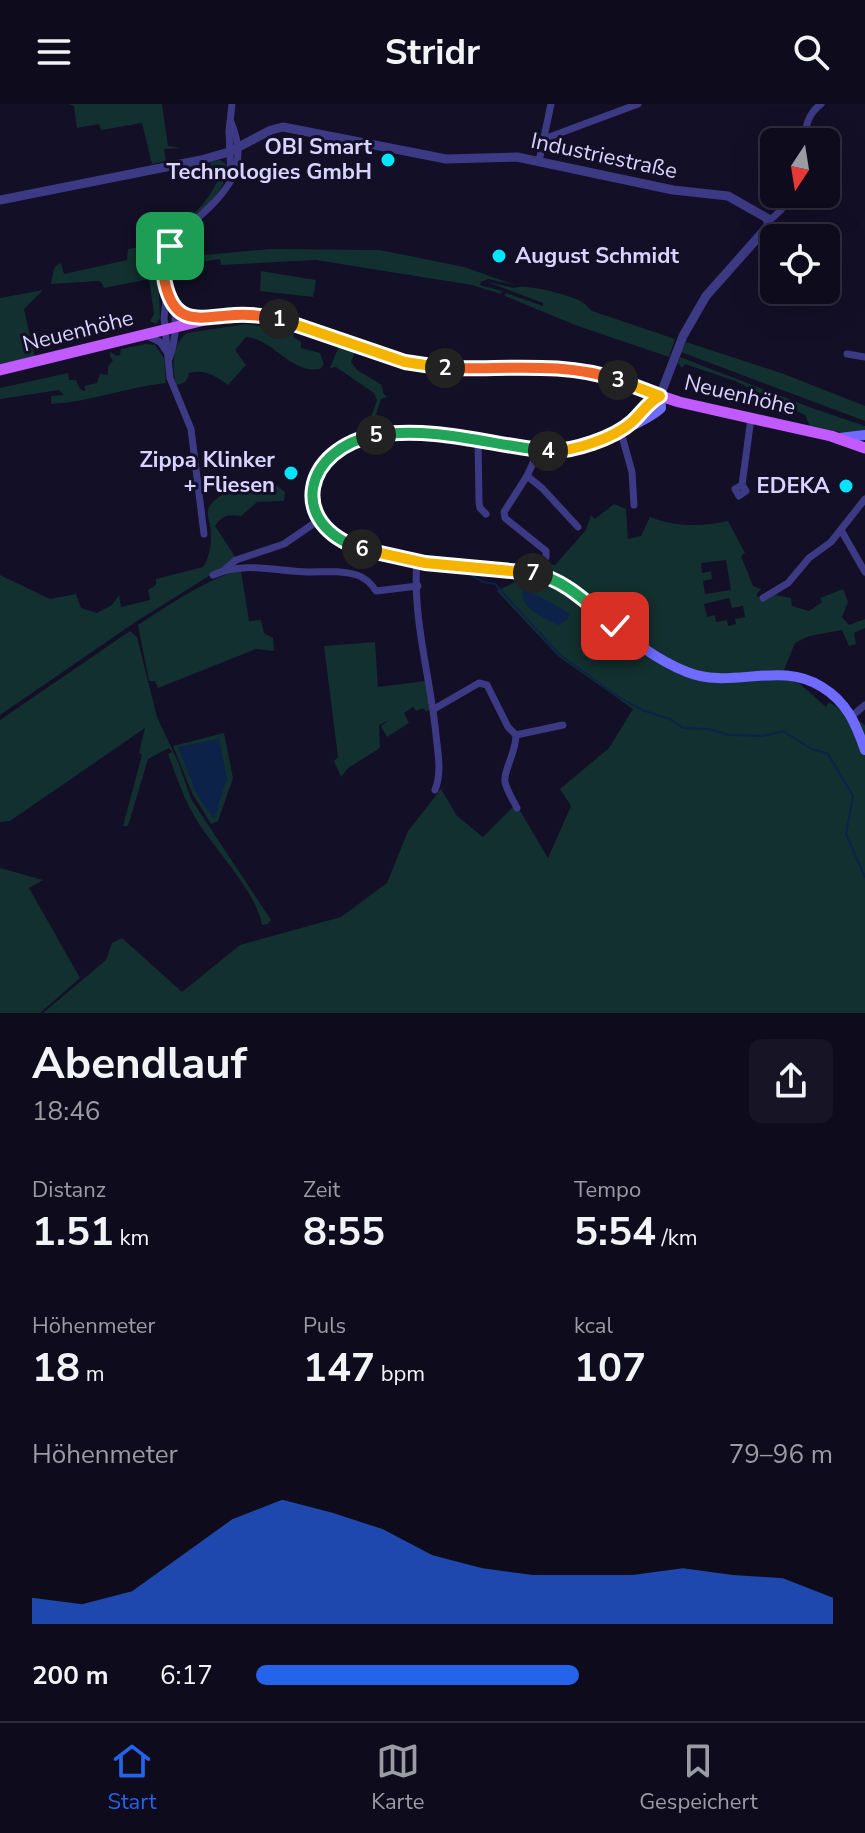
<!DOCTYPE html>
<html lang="de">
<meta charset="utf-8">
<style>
body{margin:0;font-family:"Nunito Sans",sans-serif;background:#171425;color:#f1f3f6;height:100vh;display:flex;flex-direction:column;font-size:30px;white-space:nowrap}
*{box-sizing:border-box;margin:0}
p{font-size:26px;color:#9b9ba3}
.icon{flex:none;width:44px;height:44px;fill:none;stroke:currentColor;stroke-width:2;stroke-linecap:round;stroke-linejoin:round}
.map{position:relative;height:909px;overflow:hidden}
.side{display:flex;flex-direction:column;background:#0e0b1c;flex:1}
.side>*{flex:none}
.needle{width:52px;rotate:192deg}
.tools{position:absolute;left:760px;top:24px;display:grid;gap:16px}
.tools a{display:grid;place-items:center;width:80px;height:80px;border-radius:12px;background:#0e0b1c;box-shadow:0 8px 32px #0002,0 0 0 2px #2e2b3b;font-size:40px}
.pin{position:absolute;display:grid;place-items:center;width:68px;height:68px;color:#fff;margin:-34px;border-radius:16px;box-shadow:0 4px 12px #0006}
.km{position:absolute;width:40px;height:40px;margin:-20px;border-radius:50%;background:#222;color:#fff;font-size:22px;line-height:40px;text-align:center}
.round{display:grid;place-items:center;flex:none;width:84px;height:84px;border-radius:12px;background:#171425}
.overview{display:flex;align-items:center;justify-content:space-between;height:136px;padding:0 32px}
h1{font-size:44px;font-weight:700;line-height:60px}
.figures{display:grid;grid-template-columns:repeat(3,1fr);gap:12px;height:136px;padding:8px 32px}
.figures div{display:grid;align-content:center}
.figures b{font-size:40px;font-weight:700}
.figures small{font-size:22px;font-weight:400}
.figures p{font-size:22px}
.chart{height:224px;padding:16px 32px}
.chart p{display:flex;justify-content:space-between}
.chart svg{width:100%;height:144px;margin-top:8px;fill:#2563eb;opacity:.7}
ul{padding:0 32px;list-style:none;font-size:26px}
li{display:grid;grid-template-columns:128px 96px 1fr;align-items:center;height:60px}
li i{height:20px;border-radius:10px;background:#2563eb}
header{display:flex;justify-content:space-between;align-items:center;height:104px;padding:0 32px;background:#0e0b1c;font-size:36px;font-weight:700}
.tab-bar{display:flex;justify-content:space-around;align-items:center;height:112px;border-top:2px solid #2e2b3b;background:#0e0b1c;font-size:22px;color:#9b9ba3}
.tab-bar a{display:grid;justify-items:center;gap:4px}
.tab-bar .selected{color:#2563eb}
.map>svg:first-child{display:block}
</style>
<header><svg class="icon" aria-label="menu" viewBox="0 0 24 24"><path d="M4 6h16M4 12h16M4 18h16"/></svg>Stridr<svg class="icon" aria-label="search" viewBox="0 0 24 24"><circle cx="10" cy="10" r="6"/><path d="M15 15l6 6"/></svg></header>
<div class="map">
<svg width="865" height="909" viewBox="0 0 865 909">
<rect width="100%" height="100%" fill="#130f26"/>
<g fill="#12302f" fill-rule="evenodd">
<polygon points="68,0 162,0 168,42 181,44 164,45 166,57 152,60 142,19 101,26 99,20 77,24 74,2"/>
<path d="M 220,56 L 226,60 C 230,88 199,107 181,123 L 136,121 L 136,118 C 148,118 169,121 181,117 C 201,110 218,81 223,62 L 208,66 L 211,58 Z"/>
<path d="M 160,140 L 158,165 L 160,214 L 156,220 L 150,217 L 154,210 L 149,175 L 104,184 L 101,178 L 98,177 L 51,180 C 53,171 52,162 61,159 L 64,170 L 127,156 L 128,145 Z"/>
<polygon points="271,145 380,146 464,163 515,181 488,175 481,178 480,181 502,187 501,190 472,181 316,156 221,161 220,155 168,163 170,154"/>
<polygon points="261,167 316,176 313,193 260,187"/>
<path d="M 488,178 L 514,184 C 524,179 570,191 582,198 C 583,198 591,206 592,207 L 675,235 L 669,253 L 575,221 L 505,192 L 506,189 L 543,202 L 543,199 Z"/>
<polygon points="43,186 24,205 35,254 0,263 0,194"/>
<path d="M 246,220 L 295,227 L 293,233 L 301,238 L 301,244 L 320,249 L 324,260 L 320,265 C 290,270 274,235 246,233 L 235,246 L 246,261 L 228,281 C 215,272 205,265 189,269 C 188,277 184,280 176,281 C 172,263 171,241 187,229 Z"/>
<polygon points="686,238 784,270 865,302 865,317 681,248"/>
<path d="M 146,240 L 155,241 L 164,254 L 166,279 C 127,283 90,298 51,300 L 51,292 L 64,291 L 59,286 L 0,295 L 0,284 L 68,269 L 69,276 L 76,276 L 80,285 L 85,287 L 85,282 L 97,279 L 100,270 L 108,271 L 108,263 L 113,256 L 110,253 L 110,248 L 117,252 L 120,251 L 121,245 Z"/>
<polygon points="339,242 355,248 351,258 357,266 382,281 383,289 387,293 381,295 372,323 370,316 377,296 374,289 336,263 330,264"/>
<polygon points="680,253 812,304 865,322 865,329 850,330 810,322 805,311 735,277 685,260 682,264 678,259"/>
<path d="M 254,375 L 274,387 L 276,386 L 272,378 L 285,388 L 284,397 L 257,398 L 241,412 C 229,410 222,411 215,422 L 236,454 L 225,464 L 217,467 L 137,517 L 0,611 L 0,471 L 50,495 L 76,490 L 81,504 L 97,509 L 112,501 L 119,491 L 121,503 L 150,496 L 148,486 L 156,481 L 156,475 L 203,463 C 211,451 212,435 210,420 C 209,416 207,412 208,407 C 209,396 228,390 232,380 L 243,382 L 247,376 Z"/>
<path d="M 614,400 L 626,405 L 628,435 L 641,432 L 650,413 C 676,423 701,423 728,417 L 745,449 L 741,452 L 753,482 L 761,485 L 756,491 L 764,497 L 775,491 L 791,494 L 792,502 L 809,507 L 822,498 L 820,494 L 843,485 L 848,498 L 842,513 L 849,521 L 865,515 L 865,524 L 854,529 L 856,540 L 849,542 L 842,526 L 809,532 L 795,539 L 784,566 L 826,603 L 829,598 L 865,621 L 865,909 L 43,909 L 106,856 L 112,839 L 122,834 L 182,888 L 240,841 L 341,813 L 387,779 L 408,727 L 441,685 L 457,712 L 483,733 L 516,700 L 548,754 L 571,702 L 560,685 L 609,644 L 633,605 L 558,552 L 497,487 L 539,466 L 541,459 L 555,461 L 586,426 L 591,411 L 595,415 ZM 726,456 L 731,486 L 705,490 L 703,477 L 712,475 L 711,467 L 702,469 L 701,459 ZM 729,494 L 732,504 L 743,502 L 745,513 L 735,515 L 736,520 L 728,522 L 727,516 L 716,518 L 715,511 L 707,513 L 704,500 Z"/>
<path d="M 241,467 L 249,517 L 261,516 L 264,529 L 273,534 L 274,547 L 256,545 L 158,584 L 155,577 L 149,577 L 138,521 C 161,506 214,470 241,467 Z"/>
<path d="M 130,527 L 137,533 L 157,613 L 179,660 L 191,695 L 271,816 L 268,820 L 262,821 C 258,791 216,746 199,720 C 185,698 177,674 168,650 L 172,648 L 169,644 L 148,655 L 128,722 L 123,722 L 142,651 L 139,649 L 145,624 L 10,717 L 0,718 L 0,616 Z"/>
<polygon points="375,538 378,583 426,577 430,605 426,608 423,604 416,607 413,603 404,609 409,619 387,633 381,622 389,616 379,621 380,644 348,664 341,673 334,657 338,653 324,542"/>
<polygon points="224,629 233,674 218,717 211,720 192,689 173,642"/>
<polygon points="0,764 43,776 29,784 80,874 40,909 0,909"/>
</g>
<g fill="#0c2248">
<path d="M 526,485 L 569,509 L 567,516 L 558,521 C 544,514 523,506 522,489 Z"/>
<polygon points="219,635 227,674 214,715 197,691 178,643"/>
</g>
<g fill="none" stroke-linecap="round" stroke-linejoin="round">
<polyline stroke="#0c2248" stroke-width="2" points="473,472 483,478 495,480 559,550 617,592 642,606 670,615 683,624 709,625 729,631 763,632 783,627 810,644 828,650 853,692 846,730 865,773"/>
<g stroke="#3d3a85" stroke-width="7">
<polyline points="544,35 638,0"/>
<path d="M 805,38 C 805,22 808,10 821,0"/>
<polyline points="539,57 551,0"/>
<polyline points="231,72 229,27 232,0"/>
<polyline points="769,117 781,106 791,90"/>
<polyline points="167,186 164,214 170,274 191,325 204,430"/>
<polyline points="174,202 182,209 202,215"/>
<polyline points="146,231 160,238 167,248"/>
<polyline points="847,250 865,253"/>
<path d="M 169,255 C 174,242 176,227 175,212 C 172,191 155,167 167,146 C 172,137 181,130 188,123 C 223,91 252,68 231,18"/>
<polyline points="620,325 632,368 634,401"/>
<polyline points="478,336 479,398 480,404 486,410"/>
<polyline points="539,346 527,372 504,408 505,414 546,447 546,453"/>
<polyline points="527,372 542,384 578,423"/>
<polyline points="742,381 735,385 739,392 746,387 742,381 751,314"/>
<polyline points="841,426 865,468"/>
<path d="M 417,458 C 412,512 431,577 436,631 C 438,651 442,668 435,686"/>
<polyline points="224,466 236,456 284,440 319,416"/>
<path d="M 213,471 C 244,457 274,467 307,468 C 324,468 340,466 357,471 C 366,474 371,479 376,487 L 418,482"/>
<polyline points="763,494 788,479 809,454 831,438 865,395"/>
<path d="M 434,605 L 479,579 L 487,581 L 508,623 L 516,631 C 516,649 503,667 505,678 C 507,687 513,696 517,704"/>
<polyline points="852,612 865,601"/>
<polyline points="516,631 563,621"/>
</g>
<polyline stroke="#3d3a85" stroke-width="9" points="0,96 201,56 229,48 271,26 283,23 446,55 517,53 673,86 728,92 767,114 769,121 706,192 683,232 660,292"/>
<g stroke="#6f6bff" stroke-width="10">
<path d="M 631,320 L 647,299 L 660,292 L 661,304 C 645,319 579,346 556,347 C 492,348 366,293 321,364 C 313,376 311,390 315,404 C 332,472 488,457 542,471 C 566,478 582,496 601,511 C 626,532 656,556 687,568 C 731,586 780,556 822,583 C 847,598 856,620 865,646"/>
<polyline points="839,334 865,331"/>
</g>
<polyline stroke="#c25bff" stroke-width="11" points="0,266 217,213 256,211 297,219 415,261 446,264 560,265 592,269 679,298 831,332 865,344"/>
</g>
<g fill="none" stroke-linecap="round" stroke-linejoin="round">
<defs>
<path id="split-1" d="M 170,142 C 162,154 162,165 165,179 C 175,224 200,213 235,211 C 250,210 265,212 279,215"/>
<polyline id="split-2" points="279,215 405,258 445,264"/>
<path id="split-3" d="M 445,264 C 503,266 563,257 618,276"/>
<path id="split-4" d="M 548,347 C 573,348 614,334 632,318 C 643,308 647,299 660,292 L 618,276"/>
<path id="split-5" d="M 376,331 C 435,322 490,341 548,347"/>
<path id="split-6" d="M 362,445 C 285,420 304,344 376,331"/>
<polyline id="split-7" points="362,445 425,459 533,469"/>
<path id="split-8" d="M 533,469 C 567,476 590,502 615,522"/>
</defs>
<use href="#split-1" stroke="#fff" stroke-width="16"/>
<use href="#split-2" stroke="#fff" stroke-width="16"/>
<use href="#split-3" stroke="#fff" stroke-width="16"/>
<use href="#split-4" stroke="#fff" stroke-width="16"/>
<use href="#split-5" stroke="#fff" stroke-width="16"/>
<use href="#split-6" stroke="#fff" stroke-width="16"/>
<use href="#split-7" stroke="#fff" stroke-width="16"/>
<use href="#split-8" stroke="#fff" stroke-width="16"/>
<use href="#split-1" stroke="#f0652b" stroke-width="10"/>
<use href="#split-2" stroke="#f5b400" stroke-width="10"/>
<use href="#split-3" stroke="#f0652b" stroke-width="10"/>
<use href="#split-4" stroke="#f5b400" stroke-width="10"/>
<use href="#split-5" stroke="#22a559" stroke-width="10"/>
<use href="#split-6" stroke="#22a559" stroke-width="10"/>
<use href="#split-7" stroke="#f5b400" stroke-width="10"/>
<use href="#split-8" stroke="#22a559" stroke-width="10"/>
</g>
<g fill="#00e5ff" stroke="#130f26" stroke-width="3">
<circle cx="388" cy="56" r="8"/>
<circle cx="499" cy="152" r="8"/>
<circle cx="291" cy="369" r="8"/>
<circle cx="846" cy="382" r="8"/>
</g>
<g text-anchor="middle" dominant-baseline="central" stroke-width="6" stroke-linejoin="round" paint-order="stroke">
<g font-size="22" font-weight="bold" fill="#d9d4ff" stroke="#130f26" text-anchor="end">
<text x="372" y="43">OBI Smart<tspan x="372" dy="25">Technologies GmbH</tspan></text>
<text x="515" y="152" text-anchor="start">August Schmidt</text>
<text x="275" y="356">Zippa Klinker<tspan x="275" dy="25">+ Fliesen</tspan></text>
<text x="830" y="382">EDEKA</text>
</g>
<g font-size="22" fill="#d9d4ff" stroke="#130f26">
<text transform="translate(604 52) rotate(12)">Industriestraße</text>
<text transform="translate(78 227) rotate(-14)">Neuenhöhe</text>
<text transform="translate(740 291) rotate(13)">Neuenhöhe</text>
</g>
</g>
</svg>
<div class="tools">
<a><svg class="needle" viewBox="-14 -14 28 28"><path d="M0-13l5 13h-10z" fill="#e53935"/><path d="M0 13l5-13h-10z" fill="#9b9ba3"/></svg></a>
<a><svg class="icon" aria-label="locate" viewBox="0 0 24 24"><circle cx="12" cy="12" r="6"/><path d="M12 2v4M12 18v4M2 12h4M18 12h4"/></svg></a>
</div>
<div class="pin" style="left:170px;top:142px;background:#1e9e55"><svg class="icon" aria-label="arrive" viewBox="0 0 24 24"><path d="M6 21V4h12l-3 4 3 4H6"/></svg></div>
<div class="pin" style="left:615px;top:522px;background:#d93025"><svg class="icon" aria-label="check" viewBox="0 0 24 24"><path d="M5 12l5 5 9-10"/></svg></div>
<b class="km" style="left:279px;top:215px">1</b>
<b class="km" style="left:445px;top:264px">2</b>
<b class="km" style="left:618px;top:276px">3</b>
<b class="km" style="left:548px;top:347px">4</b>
<b class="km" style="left:376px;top:331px">5</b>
<b class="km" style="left:362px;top:445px">6</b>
<b class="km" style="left:533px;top:469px">7</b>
</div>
<section class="side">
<div class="overview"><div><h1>Abendlauf</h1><p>18:46</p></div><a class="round"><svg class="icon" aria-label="share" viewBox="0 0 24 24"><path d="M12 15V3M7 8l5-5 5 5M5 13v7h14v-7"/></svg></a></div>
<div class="figures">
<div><p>Distanz</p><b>1.51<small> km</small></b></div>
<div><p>Zeit</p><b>8:55</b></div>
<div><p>Tempo</p><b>5:54<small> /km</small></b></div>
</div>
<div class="figures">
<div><p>Höhenmeter</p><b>18<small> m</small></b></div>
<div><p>Puls</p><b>147<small> bpm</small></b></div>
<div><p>kcal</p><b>107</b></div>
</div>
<div class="chart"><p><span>Höhenmeter</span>79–96 m</p>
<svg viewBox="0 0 160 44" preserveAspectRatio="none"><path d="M0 44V36L10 38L20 34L30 23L40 12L50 6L60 10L70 15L80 23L90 27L100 29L110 29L120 29L130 27L140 29L150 30L160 36V44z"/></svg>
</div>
<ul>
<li><b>200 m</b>6:17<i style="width:56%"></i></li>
</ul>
</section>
<nav class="tab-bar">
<a class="selected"><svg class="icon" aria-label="home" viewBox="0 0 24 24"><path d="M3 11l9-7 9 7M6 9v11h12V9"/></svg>Start</a>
<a><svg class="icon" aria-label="map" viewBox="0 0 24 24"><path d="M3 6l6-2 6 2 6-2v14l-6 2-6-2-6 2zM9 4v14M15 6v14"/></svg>Karte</a>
<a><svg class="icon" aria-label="saved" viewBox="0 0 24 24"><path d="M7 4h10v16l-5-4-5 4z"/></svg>Gespeichert</a>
</nav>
